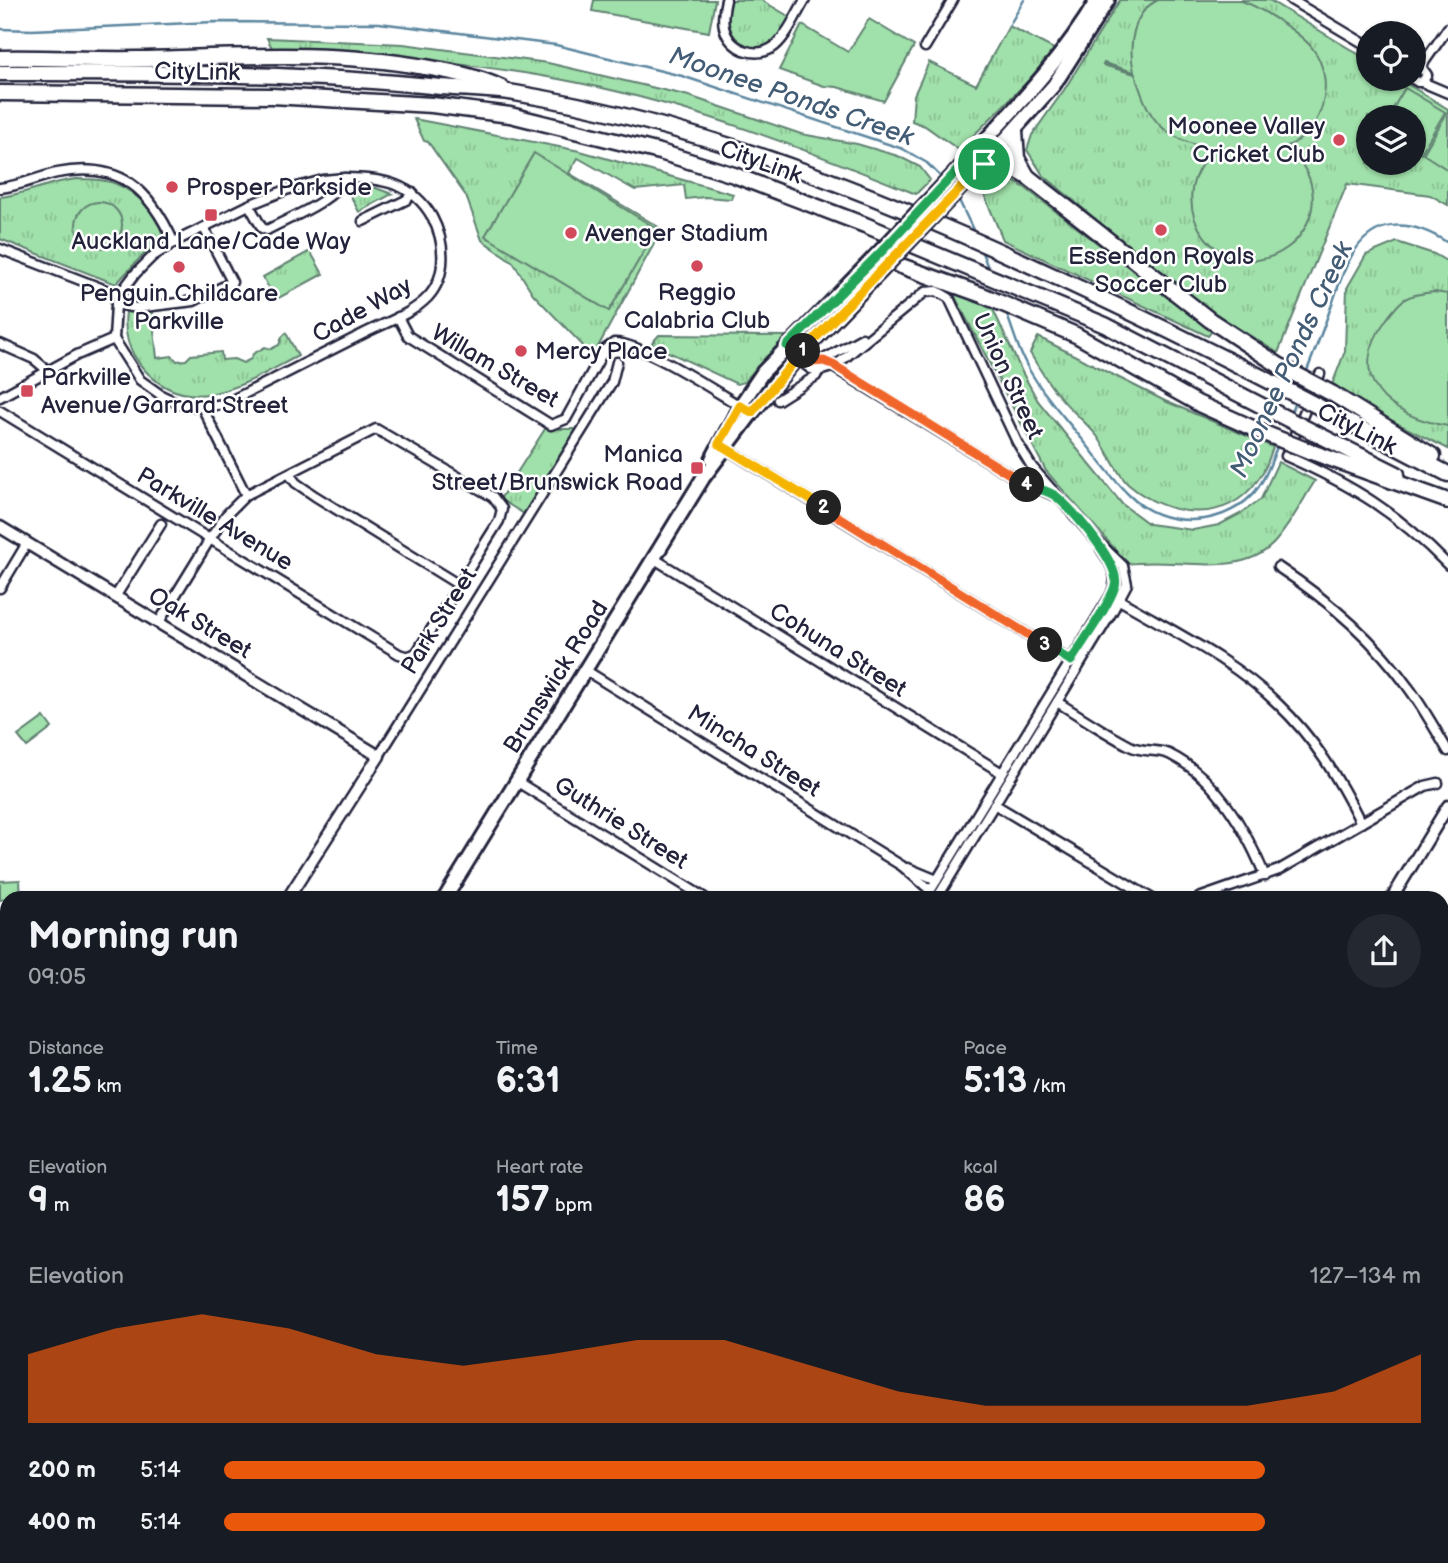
<!DOCTYPE html>
<meta charset="utf-8">
<style>
body{margin:0;font-family:"Balsamiq Sans",sans-serif;background:#242831;color:#f1f3f6;height:100vh;display:flex;flex-direction:column;font-size:26px;white-space:nowrap}
*{box-sizing:border-box;margin:0}
p{font-size:23px;color:#9ea1a6}
.icon{flex:none;width:38px;height:38px;fill:none;stroke:currentColor;stroke-width:2;stroke-linecap:round;stroke-linejoin:round}
.map{position:relative;flex:1;overflow:hidden}
.sheet{position:absolute;left:0px;top:891px;width:1449px;height:674px;display:flex;flex-direction:column;background:#171b24;border-radius:21px 21px 0 0;box-shadow:0 2px 5px #0004}
.sheet>*{flex:none}
.controls{position:absolute;left:1356px;top:21px;display:grid;gap:14px}
.controls a{display:grid;place-items:center;width:70px;height:70px;border-radius:50%;background:#171b24;box-shadow:0 2px 5px #0004;font-size:35px}
.pin{position:absolute;display:grid;place-items:center;width:60px;height:60px;color:#fff;margin:-30px;border:4px solid #fff;border-radius:50%;box-shadow:0 2px 7px #0007}
.km{position:absolute;width:35px;height:35px;margin:-18px;border-radius:50%;background:#222;color:#fff;font-size:19px;line-height:35px;text-align:center}
.round{display:grid;place-items:center;flex:none;width:74px;height:74px;border-radius:37px;background:#242831}
.summary{display:flex;align-items:center;justify-content:space-between;height:119px;padding:0 28px}
h1{font-size:38px;font-weight:600;line-height:52px}
.stats{display:grid;grid-template-columns:repeat(3,1fr);gap:10px;height:119px;padding:7px 28px}
.stats div{display:grid;align-content:center}
.stats b{font-size:35px;font-weight:600}
.stats small{font-size:19px;font-weight:400}
.stats p{font-size:19px}
.chart{height:196px;padding:14px 28px}
.chart p{display:flex;justify-content:space-between}
.chart svg{width:100%;height:126px;margin-top:7px;fill:#ea580c;opacity:.7}
ul{padding:0 28px;list-style:none;font-size:23px}
li{display:grid;grid-template-columns:112px 84px 1fr;align-items:center;height:52px}
li i{height:18px;border-radius:9px;background:#ea580c}
.map>svg:first-child{display:block}
</style>
<div class="map">
<svg width="1448" height="1563" viewBox="0 0 1448 1563">
<defs>
<pattern id="grass-tufts" width="24" height="20" patternUnits="userSpaceOnUse" patternTransform="scale(1.75)"><rect width="24" height="20" fill="#a0e0aa"/><path d="M3 7l-1-3M5 7V3M7 7l1-3M15 17l-1-3M17 17v-4M19 17l1-3" fill="none" stroke="#8ac093"/></pattern>
</defs>
<rect width="100%" height="100%" fill="#fff"/>
<filter id="ink" filterUnits="userSpaceOnUse"><feTurbulence type="fractalNoise" baseFrequency=".0143" numOctaves="2"/><feDisplacementMap in="SourceGraphic" scale="14" xChannelSelector="R" yChannelSelector="G"/><feConvolveMatrix kernelMatrix="1 2 1 2 8 2 1 2 1" color-interpolation-filters="sRGB"/></filter>
<g filter="url(#ink)">
<g fill="url(#grass-tufts)" stroke="#618172" stroke-width="2" fill-rule="evenodd">
<path d="M 733,0 L 761,0 L 790,17 C 785,26 780,38 771,44 C 755,56 730,44 727,25 C 726,17 728,9 730,2 Z"/>
<path d="M 1120,0 L 1269,0 L 1368,60 L 1368,79 L 1399,79 L 1448,109 L 1448,205 L 1430,195 L 1347,184 L 1278,353 L 1191,299 L 1043,175 L 1027,150 L 1032,135 L 1064,90 ZM 1368,117 L 1414,117 L 1414,163 L 1368,163 Z"/>
<polygon points="1009,26 1054,49 1035,74 959,150 925,126 912,121 914,95 929,62 976,85"/>
<path d="M 267,38 L 403,44 L 548,63 L 689,96 L 801,134 L 857,144 L 898,156 L 920,167 L 930,180 L 916,194 C 805,149 697,107 579,83 C 478,62 376,56 273,50 Z"/>
<polygon points="414,119 580,151 733,194 731,199 705,197 686,199 684,185 635,190 578,158 569,173 662,229 593,356 533,294 513,262 482,240 466,196 428,142 424,141"/>
<polygon points="987,170 1004,176 1024,187 1212,331 1208,336 1003,240 979,182"/>
<path d="M 76,179 C 89,179 102,179 114,183 C 135,191 163,216 162,239 L 139,259 L 116,284 L 0,239 L 0,197 C 26,194 49,182 76,179 Z"/>
<polygon points="356,187 376,188 392,194 359,212 348,191"/>
<polygon points="1397,242 1434,254 1448,262 1448,449 1330,390 1345,351 1347,288 1366,255"/>
<polygon points="310,251 323,274 275,300 263,277"/>
<path d="M 953,293 L 992,307 L 1022,372 L 1038,401 L 1122,504 L 1149,524 L 1193,530 L 1219,525 L 1240,514 L 1261,499 L 1278,462 L 1315,481 C 1302,501 1290,526 1273,544 C 1238,580 1172,556 1128,564 L 1046,471 Z"/>
<path d="M 152,310 L 157,358 L 172,356 L 177,361 L 186,360 L 191,355 L 221,352 L 222,360 L 234,359 L 243,363 L 251,359 L 253,354 L 265,347 L 271,349 L 279,345 L 282,337 L 286,333 L 298,356 C 249,381 189,423 142,367 C 129,352 123,332 126,312 L 139,314 Z"/>
<polygon points="659,335 786,336 744,382 737,384 651,344"/>
<path d="M 1038,337 L 1165,401 L 1273,447 C 1269,459 1265,471 1257,481 C 1225,525 1167,517 1129,485 C 1118,476 1107,449 1097,436 C 1086,422 1071,411 1060,397 C 1048,384 1039,368 1030,353 Z"/>
<polygon points="545,429 578,429 524,514 500,499"/>
</g>
<g fill="#a0e0aa" stroke="#618172" stroke-width="2">
<polygon points="594,0 715,0 709,32 592,11"/>
<path d="M 1158,0 C 1177,0 1197,0 1217,0 C 1223,0 1231,0 1238,0 C 1256,4 1302,34 1313,49 C 1337,82 1323,134 1285,147 C 1304,161 1316,183 1312,208 C 1309,224 1300,239 1287,248 C 1225,292 1154,207 1214,150 C 1163,137 1150,125 1135,74 L 1103,65 L 1104,63 L 1134,72 C 1128,47 1132,12 1158,0 Z"/>
<polygon points="869,19 914,46 884,101 837,87 824,86 779,70 802,25 848,52"/>
<polygon points="1405,88 1445,112 1421,153 1414,149 1414,117 1388,117"/>
<polygon points="1447,113 1448,114 1448,170 1423,154"/>
<polygon points="534,153 657,229 609,311 485,236"/>
<circle cx="99" cy="225" r="23"/>
<path d="M 1434,292 L 1448,294 L 1448,426 C 1389,417 1343,379 1386,320 C 1402,298 1405,295 1434,292 Z"/>
<polygon points="44,717 52,728 27,747 18,736"/>
<polygon points="20,880 21,898 0,900 0,881"/>
</g>
<g fill="none" stroke-linecap="round" stroke-linejoin="round">
<g stroke="#5b869f" stroke-width="2.5">
<polyline points="1009,26 1024,0"/>
<polyline points="0,29 32,30 215,22 379,23 556,45 682,76 903,149 927,163 944,180"/>
<polyline points="957,196 975,234"/>
<polyline points="981,250 989,270"/>
<path d="M 1006,312 C 1013,330 1018,350 1027,366 C 1042,393 1063,416 1082,439 C 1098,458 1112,479 1130,496 C 1162,528 1219,528 1251,496 C 1265,482 1271,462 1278,444"/>
<path d="M 1306,373 C 1315,351 1323,329 1331,307 C 1337,291 1342,272 1351,257 C 1374,215 1413,220 1448,243"/>
<polyline points="1290,415 1296,399"/>
</g>
<defs>
<g id="minor">
<path d="M 726,0 C 724,9 722,18 724,27 C 729,50 757,60 775,46 C 788,35 796,14 805,0"/>
<polyline points="1291,0 1368,46"/>
<polyline points="925,47 953,0"/>
<polyline points="1420,68 1448,28"/>
<polyline points="1413,79 1418,82 1422,82 1427,75 1422,68 1414,71"/>
<polyline points="1422,82 1448,93"/>
<path d="M 345,178 C 382,178 413,183 432,217 C 445,241 448,275 428,297 C 411,315 384,323 363,334 C 317,357 271,381 224,404 L 202,407 L 180,404 L 161,395 L 140,380 L 114,339 L 116,304 L 119,295 L 135,274 L 153,256 L 180,239 L 249,205 L 286,190 L 323,180 Z"/>
<path d="M 0,188 C 20,186 38,177 57,173 C 120,161 150,189 174,243"/>
<path d="M 249,205 L 262,228 L 267,230 C 291,217 333,202 345,178"/>
<polyline points="363,221 406,200 413,193"/>
<polyline points="0,249 119,295"/>
<polyline points="116,304 136,308 194,301 232,282 204,228"/>
<path d="M 398,317 L 408,336 L 551,425 L 566,419 L 604,350 L 614,343 C 640,342 715,391 740,406"/>
<polyline points="0,344 34,359 47,370"/>
<polyline points="787,346 811,362 817,363 862,338"/>
<polyline points="795,357 811,369 822,370 835,366 925,292 937,291 949,298 1017,442 1032,467 1095,539 1123,566 1127,584 1112,612 937,898"/>
<polyline points="823,361 1017,479 1053,495"/>
<path d="M 1320,374 L 1286,456 C 1354,486 1396,512 1448,565"/>
<polyline points="0,397 77,355 114,339"/>
<polyline points="778,400 816,376 819,370"/>
<polyline points="202,407 246,495"/>
<path d="M 0,411 L 203,535 L 210,539 L 399,654 C 407,657 410,657 417,652 L 499,521 L 502,509 L 493,497 L 376,429 L 246,495 L 226,515 L 210,539 L 159,622"/>
<polyline points="722,446 1071,661"/>
<polyline points="289,474 296,483 315,496 459,585"/>
<polyline points="653,558 1002,773"/>
<path d="M 1278,567 C 1328,600 1373,638 1408,687 C 1423,707 1435,729 1448,751"/>
<polyline points="0,588 27,543"/>
<polyline points="115,597 161,524"/>
<path d="M 1116,598 C 1170,630 1232,659 1278,704 C 1314,738 1339,779 1361,823"/>
<polyline points="585,670 902,866 930,890"/>
<path d="M 1057,702 C 1082,717 1106,734 1132,747 C 1144,752 1157,749 1169,754 C 1216,777 1246,830 1265,876"/>
<polyline points="379,756 612,382 617,362"/>
<polyline points="516,781 705,898"/>
<polyline points="994,804 1151,898"/>
<polyline points="908,868 937,880"/>
<path d="M 926,898 L 1111,595 C 1120,576 1111,564 1101,549"/>
<polyline points="1199,898 1279,870 1425,786 1438,783"/>
<polyline points="1442,1128 1448,1132"/>
<polyline points="1442,1333 1448,1324"/>
<polyline points="1442,1358 1448,1362"/>
<polyline points="1442,1365 1448,1369"/>
<polyline points="209,1558 216,1563"/>
<polyline points="223,1558 229,1563"/>
<polyline points="921,1558 930,1563"/>
<polyline points="199,1563 201,1558"/>
<polyline points="524,1563 527,1558"/>
<polyline points="732,1563 735,1558"/>
<polyline points="1147,1563 1150,1558"/>
<polyline points="1301,1563 1305,1558"/>
<polyline points="1444,1563 1448,1557"/>
</g>
<g id="tertiary">
<polyline points="0,527 379,756 288,898"/>
<polyline points="1392,898 1448,806"/>
<polyline points="0,1356 7,1344"/>
<polyline points="0,1511 7,1515"/>
</g>
<g id="secondary">
<polyline points="1442,1220 1448,1224"/>
<polyline points="449,1558 458,1563"/>
<polyline points="982,1563 985,1558"/>
</g>
<g id="primary">
<polyline points="986,161 1054,85 1108,0"/>
<path d="M 957,171 C 1007,116 1059,65 1097,0"/>
<polyline points="712,459 740,406 763,372 865,267"/>
<polyline points="445,898 703,478 752,413 796,359 880,272"/>
<polyline points="33,1563 37,1558"/>
</g>
<g id="motorway">
<path d="M 0,58 C 46,57 92,60 138,59 C 235,57 330,50 425,67 C 453,72 476,76 502,88"/>
<path d="M 0,73 C 147,73 295,72 441,87 C 466,89 491,89 515,93 C 705,125 884,197 1058,278 C 1131,312 1203,347 1275,384"/>
<polyline points="0,93 272,96 432,105 510,115 660,152 734,175 865,225 1105,325 1266,408"/>
<polyline points="1015,131 1017,158 1027,176"/>
<polyline points="992,156 1028,177 1210,320 1280,366"/>
<polyline points="890,262 982,295 1076,335 1199,404 1259,431"/>
<polyline points="1333,394 1433,456"/>
<polyline points="1327,411 1448,474"/>
<polyline points="1317,434 1397,474"/>
<polyline points="1309,451 1448,501"/>
</g>
</defs>
<use href="#minor" stroke="#22223b" stroke-width="13"/>
<use href="#tertiary" stroke="#22223b" stroke-width="15"/>
<use href="#secondary" stroke="#22223b" stroke-width="16"/>
<use href="#primary" stroke="#22223b" stroke-width="18"/>
<use href="#motorway" stroke="#22223b" stroke-width="19"/>
<use href="#minor" stroke="#fff" stroke-width="8"/>
<use href="#tertiary" stroke="#fff" stroke-width="10"/>
<use href="#secondary" stroke="#fff" stroke-width="10"/>
<use href="#primary" stroke="#fff" stroke-width="12"/>
<use href="#motorway" stroke="#fff" stroke-width="14"/>
<g stroke="#22223b" stroke-width="2">
<polyline points="1442,1223 1448,1226"/>
<polyline points="0,1380 7,1378"/>
<polyline points="453,1558 462,1563"/>
<polyline points="984,1563 987,1558"/>
</g>
<defs>
<g id="primary-bridge">
<polyline points="865,267 957,171"/>
<polyline points="880,272 983,164"/>
</g>
<g id="motorway-bridge">
<polyline points="1280,366 1333,394"/>
<polyline points="1275,384 1327,411"/>
<polyline points="1266,408 1317,434"/>
<polyline points="1259,431 1309,451"/>
</g>
</defs>
<use href="#primary-bridge" stroke="#22223b" stroke-width="18" stroke-linecap="butt"/>
<use href="#motorway-bridge" stroke="#22223b" stroke-width="19" stroke-linecap="butt"/>
<use href="#primary-bridge" stroke="#fff" stroke-width="12"/>
<use href="#motorway-bridge" stroke="#fff" stroke-width="14"/>
</g>
</g>
<g fill="none" stroke-linecap="round" stroke-linejoin="round" filter="url(#ink)">
<defs>
<polyline id="split-1" points="803,351 984,164"/>
<polyline id="split-2" points="803,351 752,412 740,406 719,444 824,508"/>
<polyline id="split-3" points="824,508 1045,645"/>
<path id="split-4" d="M 1027,485 C 1036,488 1050,491 1057,497 C 1073,511 1122,565 1115,586 C 1109,606 1083,641 1071,661 L 1045,645"/>
<polyline id="split-5" points="804,357 811,362 824,361 835,366 1027,485"/>
<polyline id="split-6" points="804,357 787,346 884,249 954,174"/>
<polyline id="split-7" points="954,174 979,148 992,156 984,164"/>
</defs>
<use href="#split-1" stroke="#fff" stroke-width="14"/>
<use href="#split-2" stroke="#fff" stroke-width="14"/>
<use href="#split-3" stroke="#fff" stroke-width="14"/>
<use href="#split-4" stroke="#fff" stroke-width="14"/>
<use href="#split-5" stroke="#fff" stroke-width="14"/>
<use href="#split-6" stroke="#fff" stroke-width="14"/>
<use href="#split-7" stroke="#fff" stroke-width="14"/>
<use href="#split-1" stroke="#f5b400" stroke-width="9"/>
<use href="#split-2" stroke="#f5b400" stroke-width="9"/>
<use href="#split-3" stroke="#f0652b" stroke-width="9"/>
<use href="#split-4" stroke="#22a559" stroke-width="9"/>
<use href="#split-5" stroke="#f0652b" stroke-width="9"/>
<use href="#split-6" stroke="#22a559" stroke-width="9"/>
<use href="#split-7" stroke="#22a559" stroke-width="9"/>
</g>
<g fill="#d1495b" stroke="#fff" stroke-width="2.5">
<circle cx="1339" cy="140" r="7"/>
<circle cx="172" cy="187" r="7"/>
<rect x="204" y="208" width="14" height="14" rx="3.5"/>
<circle cx="1161" cy="230" r="7"/>
<circle cx="571" cy="233" r="7"/>
<circle cx="697" cy="266" r="7"/>
<circle cx="179" cy="267" r="7"/>
<circle cx="521" cy="351" r="7"/>
<rect x="20" y="384" width="14" height="14" rx="3.5"/>
<rect x="690" y="461" width="14" height="14" rx="3.5"/>
</g>
<g text-anchor="middle" dominant-baseline="central" stroke-width="5" stroke-linejoin="round" paint-order="stroke">
<g font-size="24" fill="#22223b" stroke="#fff">
<text transform="translate(197 72) rotate(1)">CityLink</text>
<text transform="translate(761 162) rotate(20)">CityLink</text>
<text transform="translate(362 310) rotate(-29)">Cade Way</text>
<text transform="translate(495 366) rotate(30)">Willam Street</text>
<text transform="translate(1008 376) rotate(65)">Union Street</text>
<text transform="translate(1357 429) rotate(27)">CityLink</text>
<text transform="translate(215 519) rotate(31)">Parkville Avenue</text>
<text transform="translate(439 621) rotate(-58)">Park Street</text>
<text transform="translate(200 623) rotate(31)">Oak Street</text>
<text transform="translate(838 650) rotate(32)">Cohuna Street</text>
<text transform="translate(556 677) rotate(-58)">Brunswick Road</text>
<text transform="translate(754 751) rotate(32)">Mincha Street</text>
<text transform="translate(621 823) rotate(32)">Guthrie Street</text>
</g>
<g font-size="24" fill="#22223b" stroke="#fff" text-anchor="start">
<text x="1325" y="126" text-anchor="end">Moonee Valley<tspan x="1325" dy="28">Cricket Club</tspan></text>
<text x="186" y="187">Prosper Parkside</text>
<text x="585" y="233">Avenger Stadium</text>
<text x="211" y="241" text-anchor="middle">Auckland Lane/Cade Way</text>
<text x="1161" y="256" text-anchor="middle">Essendon Royals<tspan x="1161" dy="28">Soccer Club</tspan></text>
<text x="697" y="292" text-anchor="middle">Reggio<tspan x="697" dy="28">Calabria Club</tspan></text>
<text x="179" y="293" text-anchor="middle">Penguin Childcare<tspan x="179" dy="28">Parkville</tspan></text>
<text x="535" y="351">Mercy Place</text>
<text x="41" y="377">Parkville<tspan x="41" dy="28">Avenue/Garrard Street</tspan></text>
<text x="683" y="454" text-anchor="end">Manica<tspan x="683" dy="28">Street/Brunswick Road</tspan></text>
</g>
<g font-size="26" font-style="italic" fill="#435c75" stroke="#fff">
<text transform="translate(791 97) rotate(19)">Moonee Ponds Creek</text>
<text transform="translate(1292 360) rotate(-65)">Moonee Ponds Creek</text>
</g>
</g>
</svg>
<div class="controls">
<a><svg class="icon" aria-label="locate" viewBox="0 0 24 24"><circle cx="12" cy="12" r="6"/><path d="M12 2v4M12 18v4M2 12h4M18 12h4"/></svg></a>
<a><svg class="icon" aria-label="layers" viewBox="0 0 24 24"><path d="M12 4l9 5-9 5-9-5zM3 14l9 5 9-5"/></svg></a>
</div>
<div class="pin" style="left:984px;top:164px;background:#1e9e55"><svg class="icon" aria-label="arrive" viewBox="0 0 24 24"><path d="M6 21V4h12l-3 4 3 4H6"/></svg></div>
<b class="km" style="left:803px;top:351px">1</b>
<b class="km" style="left:824px;top:508px">2</b>
<b class="km" style="left:1045px;top:645px">3</b>
<b class="km" style="left:1027px;top:485px">4</b>
<section class="sheet">
<div class="summary"><div><h1>Morning run</h1><p>09:05</p></div><a class="round"><svg class="icon" aria-label="share" viewBox="0 0 24 24"><path d="M12 15V3M7 8l5-5 5 5M5 13v7h14v-7"/></svg></a></div>
<div class="stats">
<div><p>Distance</p><b>1.25<small> km</small></b></div>
<div><p>Time</p><b>6:31</b></div>
<div><p>Pace</p><b>5:13<small> /km</small></b></div>
</div>
<div class="stats">
<div><p>Elevation</p><b>9<small> m</small></b></div>
<div><p>Heart rate</p><b>157<small> bpm</small></b></div>
<div><p>kcal</p><b>86</b></div>
</div>
<div class="chart"><p><span>Elevation</span>127–134 m</p>
<svg viewBox="0 0 160 44" preserveAspectRatio="none"><path d="M0 44V20L10 11L20 6L30 11L40 20L50 24L60 20L70 15L80 15L90 24L100 33L110 38L120 38L130 38L140 38L150 33L160 20V44z"/></svg>
</div>
<ul>
<li><b>200 m</b>5:14<i style="width:87%"></i></li>
<li><b>400 m</b>5:14<i style="width:87%"></i></li>
</ul>
</section>
</div>
